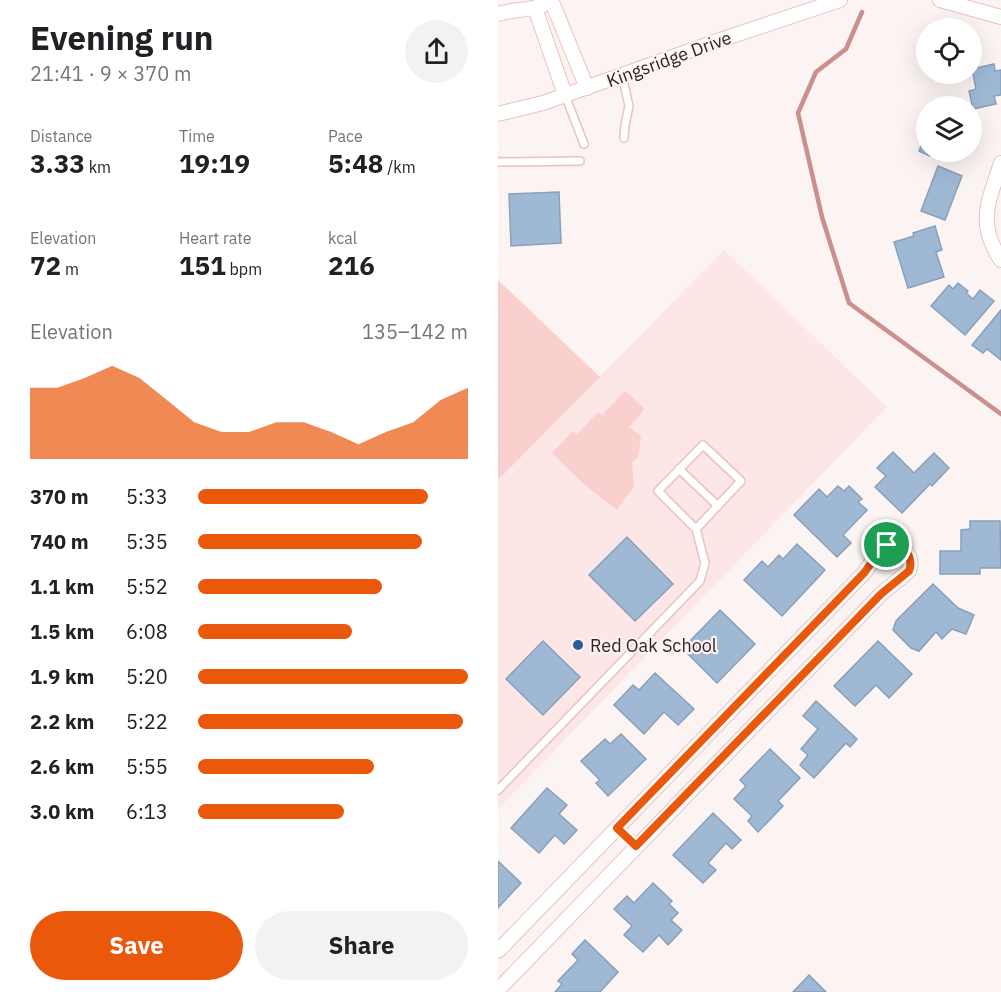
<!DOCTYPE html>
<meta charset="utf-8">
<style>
body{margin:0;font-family:"IBM Plex Sans",sans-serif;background:#f2f2f2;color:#202124;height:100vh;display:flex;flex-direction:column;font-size:22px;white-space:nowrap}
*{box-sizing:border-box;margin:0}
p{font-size:20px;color:#757577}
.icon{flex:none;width:33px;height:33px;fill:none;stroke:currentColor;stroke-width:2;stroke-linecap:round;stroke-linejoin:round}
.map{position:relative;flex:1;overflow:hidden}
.side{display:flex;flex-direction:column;background:#fff;width:498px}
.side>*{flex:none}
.fabs{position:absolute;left:418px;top:18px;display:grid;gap:12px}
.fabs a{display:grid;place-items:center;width:66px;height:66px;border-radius:50%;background:#fff;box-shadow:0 6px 24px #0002;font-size:30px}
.pin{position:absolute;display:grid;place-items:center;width:51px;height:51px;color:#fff;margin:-26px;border:3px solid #fff;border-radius:50%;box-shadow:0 2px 6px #0007}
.round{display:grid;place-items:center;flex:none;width:63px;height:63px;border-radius:32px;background:#f2f2f2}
.overview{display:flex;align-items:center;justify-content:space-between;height:102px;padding:0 30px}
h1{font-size:33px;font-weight:700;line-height:45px}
.figures{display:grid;grid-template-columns:repeat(3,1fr);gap:9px;height:102px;padding:6px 30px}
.figures div{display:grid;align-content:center}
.figures b{font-size:26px;font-weight:700}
.figures small{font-size:16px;font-weight:400}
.figures p{font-size:16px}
.chart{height:168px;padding:12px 30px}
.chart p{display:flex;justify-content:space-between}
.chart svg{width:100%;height:108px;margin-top:6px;fill:#ea580c;opacity:.7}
.cta{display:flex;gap:12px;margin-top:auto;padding:12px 30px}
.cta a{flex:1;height:69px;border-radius:36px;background:#ea580c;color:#fff;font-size:24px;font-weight:700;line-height:69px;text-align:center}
.cta a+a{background:#f2f2f2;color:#202124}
ul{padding:0 30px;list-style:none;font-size:20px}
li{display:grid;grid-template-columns:96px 72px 1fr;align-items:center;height:45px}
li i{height:15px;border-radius:8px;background:#ea580c}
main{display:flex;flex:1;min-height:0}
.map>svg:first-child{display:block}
</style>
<main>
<section class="side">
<div class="overview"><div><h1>Evening run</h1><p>21:41 · 9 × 370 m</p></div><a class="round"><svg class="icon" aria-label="share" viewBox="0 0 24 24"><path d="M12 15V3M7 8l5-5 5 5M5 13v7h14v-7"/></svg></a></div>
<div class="figures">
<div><p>Distance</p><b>3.33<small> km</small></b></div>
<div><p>Time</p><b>19:19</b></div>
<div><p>Pace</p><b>5:48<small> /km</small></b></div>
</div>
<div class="figures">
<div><p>Elevation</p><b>72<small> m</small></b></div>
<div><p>Heart rate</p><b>151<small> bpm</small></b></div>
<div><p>kcal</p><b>216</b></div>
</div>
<div class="chart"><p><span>Elevation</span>135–142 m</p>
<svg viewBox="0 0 160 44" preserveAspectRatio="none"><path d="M0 44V15L10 15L20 11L30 6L40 11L50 20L60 29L70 33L80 33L90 29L100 29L110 33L120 38L130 33L140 29L150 20L160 15V44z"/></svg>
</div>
<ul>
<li><b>370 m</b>5:33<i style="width:85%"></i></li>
<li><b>740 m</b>5:35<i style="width:83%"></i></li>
<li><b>1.1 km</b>5:52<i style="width:68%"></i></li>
<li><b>1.5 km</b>6:08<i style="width:57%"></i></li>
<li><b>1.9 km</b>5:20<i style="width:100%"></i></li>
<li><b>2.2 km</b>5:22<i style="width:98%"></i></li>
<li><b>2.6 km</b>5:55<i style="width:65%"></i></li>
<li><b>3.0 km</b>6:13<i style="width:54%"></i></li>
</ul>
<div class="cta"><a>Save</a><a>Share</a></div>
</section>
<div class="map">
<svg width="503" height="992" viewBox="0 0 503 992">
<rect width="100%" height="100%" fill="#fcf3f3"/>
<polygon fill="#fce7e6" points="226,250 389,407 0,809 0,480"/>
<g fill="#f9d0ce">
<polygon points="0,280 102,377 0,480"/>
<polygon points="127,391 146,408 143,414 131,427 143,436 140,457 134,462 136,487 125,501 119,510 87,485 54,453 75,431 79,434 100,412 104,415"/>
</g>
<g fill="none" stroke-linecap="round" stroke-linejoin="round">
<polyline stroke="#cb8f8d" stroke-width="4.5" points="364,12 348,49 318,72 300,113 324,217 351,303 503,414"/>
</g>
<g fill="#9fb8d4" stroke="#88a0bb" stroke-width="1.5">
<polygon points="496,64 497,71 503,70 503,95 496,96 498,104 475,109 471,91 478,89 474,69"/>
<polygon points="429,130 429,152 434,152 432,156 421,151"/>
<polygon points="440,166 464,176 447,220 423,211"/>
<polygon points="61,192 63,243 13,246 11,194"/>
<polygon points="437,226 444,250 438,252 446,277 410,288 396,242 416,236 415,233"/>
<polygon points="460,283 470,291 468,293 475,299 482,290 496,301 467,335 433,306 451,285 455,289"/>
<polygon points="503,310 503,360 489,349 485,353 474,345"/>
<polygon points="395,452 416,473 436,453 451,468 434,486 432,484 404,513 377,487 388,476 379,468"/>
<polygon points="340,486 346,491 351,486 364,499 360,502 369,510 345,535 353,543 339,557 296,515 321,489 329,497"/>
<polygon points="472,521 502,521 503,568 482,568 482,574 442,574 442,551 463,551 463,530 472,529"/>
<polygon points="129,537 175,584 137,621 91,575"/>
<polygon points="299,544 327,570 284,616 246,580 264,561 270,567 281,555 285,559"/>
<polygon points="435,584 460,608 476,615 468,634 454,629 444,639 438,632 421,651 413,648 395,630 398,621"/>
<polygon points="222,610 257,644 219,683 190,654 199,646 193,640"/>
<polygon points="45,641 82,677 45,715 8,679"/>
<polygon points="380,641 414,674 391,698 378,685 357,706 336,686"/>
<polygon points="157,673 196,709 180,725 166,712 146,734 116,705 135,685 141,690"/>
<polygon points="318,701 359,739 352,747 348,743 316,778 302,765 310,755 303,749 320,729 305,716"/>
<polygon points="123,734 148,759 110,796 98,783 102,780 83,761 107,739 112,744"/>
<polygon points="272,749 302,778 280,801 285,806 260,832 250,821 254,816 236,799 248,786 242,780"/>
<polygon points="49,788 69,805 61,814 79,830 66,844 57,835 41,853 13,828"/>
<polygon points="215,813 243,840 234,849 228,843 210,863 218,870 205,883 175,855"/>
<polygon points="0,861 23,883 0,908"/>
<polygon points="155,883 174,901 171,904 180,913 173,920 184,930 170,945 161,935 145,952 126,935 134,926 116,909 129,896 136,903"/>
<polygon points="87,940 120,972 102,992 57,992 64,984 60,981 80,960 74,954"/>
<polygon points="311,975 328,992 295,992"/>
</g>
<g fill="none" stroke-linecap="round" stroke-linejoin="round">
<defs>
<g id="service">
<polyline points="124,75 131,106 127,125 126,138"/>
<polyline points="67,95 86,144"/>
<polyline points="0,162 82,161"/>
<polyline points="181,469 220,506"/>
<polyline points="0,790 202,581 207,563 198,529 160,491 205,445 243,481 198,529"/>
<polyline points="119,828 138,846"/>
</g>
<g id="minor">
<polyline points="442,0 503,17"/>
<polyline points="54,2 89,88"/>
<polyline points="37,8 67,95"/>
<path d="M 0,14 C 15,9 31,11 45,5"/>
<polyline points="0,114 45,103 225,39 342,0"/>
<path d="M 503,163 C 491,201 478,223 503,260"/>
<path d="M 0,951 L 366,573 L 385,547 L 396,544 C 408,548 416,558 411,571 L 383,594 L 0,990"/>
</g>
</defs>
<use href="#service" stroke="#ebc1bf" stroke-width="10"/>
<use href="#minor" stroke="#ebc1bf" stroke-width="16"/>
<use href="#service" stroke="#fff" stroke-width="7"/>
<use href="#minor" stroke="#fff" stroke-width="14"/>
</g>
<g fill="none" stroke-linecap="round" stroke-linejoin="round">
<defs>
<path id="route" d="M 396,544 C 408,548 416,558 411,571 L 383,594 L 138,846 L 119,828 L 366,573 L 385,547 Z"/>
</defs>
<use href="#route" stroke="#fff" stroke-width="12"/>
<use href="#route" stroke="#ea580c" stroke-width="8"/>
</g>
<circle fill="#295f98" stroke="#fcf3f3" stroke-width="2" cx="80" cy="645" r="6"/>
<g text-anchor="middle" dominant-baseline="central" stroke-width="4.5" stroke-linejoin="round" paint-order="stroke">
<g font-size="18" fill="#332423" stroke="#fcf3f3">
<text transform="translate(171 59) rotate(-20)">Kingsridge Drive</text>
</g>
<g font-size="18" fill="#332423" stroke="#fcf3f3" text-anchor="start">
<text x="92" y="645">Red Oak School</text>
</g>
</g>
</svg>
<div class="fabs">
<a><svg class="icon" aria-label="locate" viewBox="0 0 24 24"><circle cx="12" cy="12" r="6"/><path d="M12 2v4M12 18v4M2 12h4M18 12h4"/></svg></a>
<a><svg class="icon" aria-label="layers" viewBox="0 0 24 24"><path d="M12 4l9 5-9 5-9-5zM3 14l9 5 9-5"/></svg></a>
</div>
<div class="pin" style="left:389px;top:545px;background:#1e9e55"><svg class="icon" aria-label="arrive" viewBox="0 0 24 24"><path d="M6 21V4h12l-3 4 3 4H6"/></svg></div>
</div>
</main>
